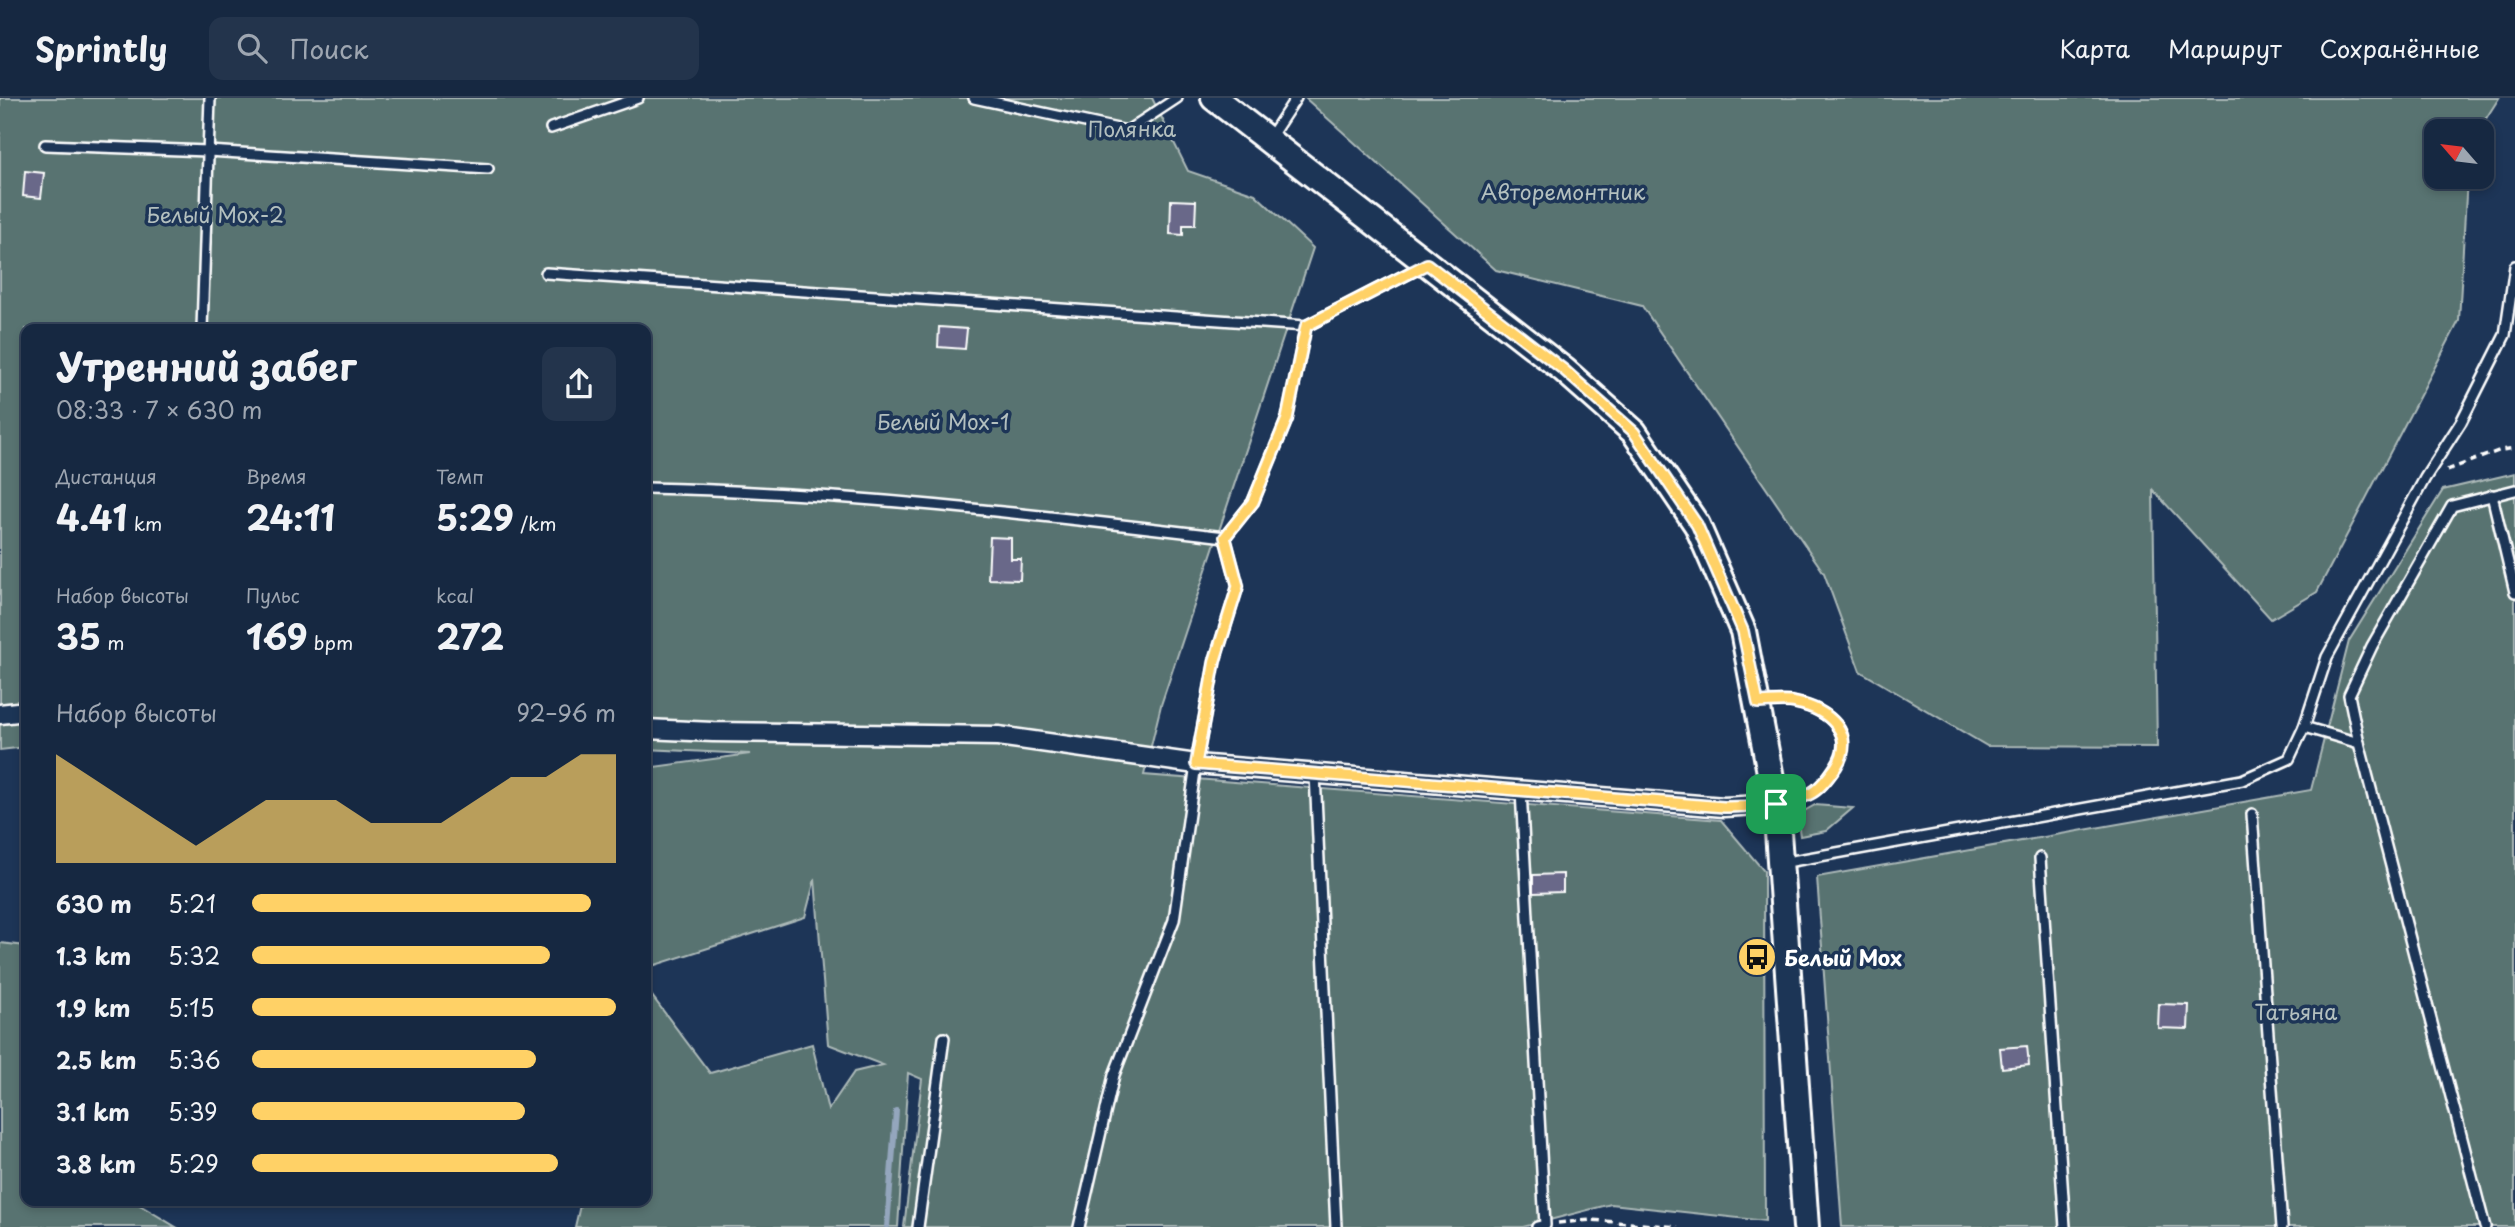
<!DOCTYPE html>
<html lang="ru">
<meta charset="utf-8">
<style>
body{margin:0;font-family:"Playpen Sans",sans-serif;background:#23344c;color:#f1f3f6;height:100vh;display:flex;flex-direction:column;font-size:26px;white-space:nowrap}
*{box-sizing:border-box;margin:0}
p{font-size:23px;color:#9ea6b1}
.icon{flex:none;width:38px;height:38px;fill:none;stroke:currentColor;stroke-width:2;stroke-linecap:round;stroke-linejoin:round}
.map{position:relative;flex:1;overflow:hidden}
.details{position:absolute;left:21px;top:226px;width:630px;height:882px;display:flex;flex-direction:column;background:#162841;border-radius:14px;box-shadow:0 4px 10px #0003,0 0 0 2px #35445a}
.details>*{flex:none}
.needle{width:46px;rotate:298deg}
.fabs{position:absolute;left:2424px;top:21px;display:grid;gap:14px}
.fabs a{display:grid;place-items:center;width:70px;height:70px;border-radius:14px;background:#162841;box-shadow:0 4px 10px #0003,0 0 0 2px #35445a;font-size:35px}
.pin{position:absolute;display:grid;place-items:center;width:60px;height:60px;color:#fff;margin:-30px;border-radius:14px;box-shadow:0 4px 10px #0006}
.round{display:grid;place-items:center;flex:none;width:74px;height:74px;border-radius:14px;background:#23344c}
.head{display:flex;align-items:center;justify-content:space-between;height:119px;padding:0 35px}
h1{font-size:38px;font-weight:700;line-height:52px}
.figures{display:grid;grid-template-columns:repeat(3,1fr);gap:10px;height:119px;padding:7px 35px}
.figures div{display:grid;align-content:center}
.figures b{font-size:35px;font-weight:700}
.figures small{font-size:19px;font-weight:400}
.figures p{font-size:19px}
.chart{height:196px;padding:14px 35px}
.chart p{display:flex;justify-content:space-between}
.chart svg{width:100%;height:126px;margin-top:7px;fill:#ffd166;opacity:.7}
ul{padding:0 35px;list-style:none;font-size:23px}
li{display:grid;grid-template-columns:112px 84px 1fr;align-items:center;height:52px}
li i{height:18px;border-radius:9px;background:#ffd166}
header{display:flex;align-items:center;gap:42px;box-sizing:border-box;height:98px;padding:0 35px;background:#162841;border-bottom:2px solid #35445a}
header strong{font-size:33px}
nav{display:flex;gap:38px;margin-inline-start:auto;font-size:24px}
.search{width:490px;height:63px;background:#23344c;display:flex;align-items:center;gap:18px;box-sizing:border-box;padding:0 24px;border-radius:14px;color:#9ea6b1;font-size:26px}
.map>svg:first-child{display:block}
</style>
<header>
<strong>Sprintly</strong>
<div class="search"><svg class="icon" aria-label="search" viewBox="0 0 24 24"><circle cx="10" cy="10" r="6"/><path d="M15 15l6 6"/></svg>Поиск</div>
<nav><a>Карта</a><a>Маршрут</a><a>Сохранённые</a></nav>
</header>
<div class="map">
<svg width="2515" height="1129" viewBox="0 0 2515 1129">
<rect width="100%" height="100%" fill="#1d3557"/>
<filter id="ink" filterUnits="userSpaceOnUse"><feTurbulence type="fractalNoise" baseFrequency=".0143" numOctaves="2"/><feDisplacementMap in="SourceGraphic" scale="14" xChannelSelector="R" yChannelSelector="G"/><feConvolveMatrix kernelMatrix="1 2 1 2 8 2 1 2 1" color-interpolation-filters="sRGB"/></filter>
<g filter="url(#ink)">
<g fill="#587371" stroke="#acb9b8" stroke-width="2">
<polygon points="0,0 1152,0 1188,73 1255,96 1313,150 1161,607 1144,677 1721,722 1764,773 1765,1123 1611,1106 1523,1129 904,1129 922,981 908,975 898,1129 575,1129 581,1103 646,1102 646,890 710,975 812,946 828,1012 854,974 883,967 828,946 815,781 805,819 646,870 646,670 750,656 646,651 646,231 26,231 26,649 0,652"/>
<polygon points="1305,0 2499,0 2478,33 2436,33 2436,79 2467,79 2459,223 2317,494 2271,521 2153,392 2157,649 1987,648 1860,573 1824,475 1642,208 1496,172"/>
<polygon points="2515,375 2515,1129 1842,1129 1817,779 2311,692 2349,543 2443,392"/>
<polygon points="1815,707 1853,710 1826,733 1800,738 1797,717"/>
<polygon points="0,845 26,848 26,1102 133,1103 176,1129 0,1129"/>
</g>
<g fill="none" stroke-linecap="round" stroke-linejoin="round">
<polyline stroke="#94a6bd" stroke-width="6" points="887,1129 896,1013"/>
</g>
<g fill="#696789" stroke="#fff" stroke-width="2">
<polygon points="25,73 44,75 41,100 23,98"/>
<polygon points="1171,102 1196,103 1195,127 1183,127 1183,137 1170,136"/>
<polygon points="939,229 967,231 965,251 938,249"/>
<polygon points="990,439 1011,440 1011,461 1021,461 1020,482 988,481"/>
<polygon points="1563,776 1563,794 1533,795 1533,777"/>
<polygon points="2159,906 2189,907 2188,931 2158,930"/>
<polygon points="2027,948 2029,967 2002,970 2000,950"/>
</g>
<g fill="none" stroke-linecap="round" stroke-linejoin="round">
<defs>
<g id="lane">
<polyline points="974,0 1127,33 1177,0"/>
<polyline points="551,30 638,0"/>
<polyline points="1269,41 1296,0"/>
<polyline points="45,47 208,53 488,71"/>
<polyline points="546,175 1306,228 1425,167"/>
<polyline points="202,231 210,0"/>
<path d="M 646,390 C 840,394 1032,416 1225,439"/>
<polyline points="2492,397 2515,494"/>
<path d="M 1758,605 C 1770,605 1785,602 1796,605 C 1829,612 1858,636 1835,669 C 1829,679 1820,691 1809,696 C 1799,701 1787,703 1777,706"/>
<polyline points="2304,629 2359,645"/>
<polyline points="1315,676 1336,1129"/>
<polyline points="1521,693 1545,1127 1537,1129"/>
<polyline points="2252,716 2282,1129"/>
<polyline points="2040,760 2065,1129"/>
<polyline points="1781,765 2242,682 2289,661 2304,629 2327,559 2425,380 2461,324 2505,237 2515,168"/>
<polyline points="918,1129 944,940"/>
<polyline points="1079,1129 1114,977 1174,822 1196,666 1215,562 1238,488 1225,439 1253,404 1287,321 1306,228"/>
<polyline points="2485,1129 2359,645 2349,597 2372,548 2452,408 2515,392"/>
</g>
<g id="street">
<polyline points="0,616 26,613"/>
<polyline points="646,631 713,634 998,638 1196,666 1724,709 1776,706"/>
</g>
<polyline id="secondary" points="1214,0 1564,272 1634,334 1697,427 1743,533 1776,706 1806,1129"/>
</defs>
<use href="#lane" stroke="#fff" stroke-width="14"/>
<use href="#street" stroke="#fff" stroke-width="23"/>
<use href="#secondary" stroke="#fff" stroke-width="30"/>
<g stroke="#fff" stroke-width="3.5" stroke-dasharray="7 5" stroke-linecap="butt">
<polyline points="2447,372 2501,352 2515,350"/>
<polyline points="1558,1125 1591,1122 1678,1129"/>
</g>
<use href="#lane" stroke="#1d3557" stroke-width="9"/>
<use href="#street" stroke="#1d3557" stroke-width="18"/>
<use href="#secondary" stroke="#1d3557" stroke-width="24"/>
</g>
</g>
<g fill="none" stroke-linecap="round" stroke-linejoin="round" filter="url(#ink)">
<defs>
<path id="route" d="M 1427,166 L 1564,272 L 1634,334 L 1697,427 L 1743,533 L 1758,605 C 1770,605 1784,602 1796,605 C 1828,611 1858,636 1836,669 C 1829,678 1820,691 1810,696 C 1784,709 1752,708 1724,709 L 1196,666 L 1215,562 L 1238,488 L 1225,439 L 1253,404 L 1287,321 L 1306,228 Z"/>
</defs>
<use href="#route" stroke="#fff" stroke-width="14"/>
<use href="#route" stroke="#ffd166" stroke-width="9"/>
</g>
<defs>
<symbol id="bus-disc" viewBox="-11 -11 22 22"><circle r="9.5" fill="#ffd166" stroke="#1d3557"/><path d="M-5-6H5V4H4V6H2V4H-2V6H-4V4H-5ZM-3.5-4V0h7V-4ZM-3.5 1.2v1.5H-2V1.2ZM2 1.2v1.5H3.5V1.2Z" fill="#111"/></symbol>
</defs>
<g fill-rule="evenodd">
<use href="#bus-disc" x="1735" y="837" width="44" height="44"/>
</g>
<g text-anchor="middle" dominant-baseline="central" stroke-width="7" stroke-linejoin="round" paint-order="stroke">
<g font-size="21" fill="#b4c0bf" stroke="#1d3557">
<text x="1132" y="30">Полянка</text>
<text x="1563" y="93">Авторемонтник</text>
<text x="215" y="116">Белый Мох-2</text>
<text x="943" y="323">Белый Мох-1</text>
<text x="2296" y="913">Татьяна</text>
</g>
<g font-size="21" font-weight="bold" fill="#fff" stroke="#1d3557" text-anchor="start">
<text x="1784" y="859">Белый Мох</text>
</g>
</g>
</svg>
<div class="fabs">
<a><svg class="needle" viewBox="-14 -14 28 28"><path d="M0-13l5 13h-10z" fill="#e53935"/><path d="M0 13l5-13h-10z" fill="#9ea6b1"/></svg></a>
</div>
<div class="pin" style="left:1776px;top:706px;background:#1e9e55"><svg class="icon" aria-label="arrive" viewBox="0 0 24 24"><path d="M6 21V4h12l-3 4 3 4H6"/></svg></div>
<section class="details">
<div class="head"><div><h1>Утренний забег</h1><p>08:33 · 7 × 630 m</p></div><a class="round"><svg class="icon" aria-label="share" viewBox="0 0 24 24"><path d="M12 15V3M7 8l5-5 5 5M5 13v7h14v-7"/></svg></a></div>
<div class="figures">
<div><p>Дистанция</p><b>4.41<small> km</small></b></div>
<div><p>Время</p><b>24:11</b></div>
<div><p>Темп</p><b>5:29<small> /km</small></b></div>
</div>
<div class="figures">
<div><p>Набор высоты</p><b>35<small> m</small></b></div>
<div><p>Пульс</p><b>169<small> bpm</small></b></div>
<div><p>kcal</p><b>272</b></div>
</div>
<div class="chart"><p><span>Набор высоты</span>92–96 m</p>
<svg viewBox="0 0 160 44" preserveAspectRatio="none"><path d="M0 44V6L10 14L20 22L30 30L40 38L50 30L60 22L70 22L80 22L90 30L100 30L110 30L120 22L130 14L140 14L150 6L160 6V44z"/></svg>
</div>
<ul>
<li><b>630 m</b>5:21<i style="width:93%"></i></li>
<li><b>1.3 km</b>5:32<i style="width:82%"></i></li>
<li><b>1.9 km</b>5:15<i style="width:100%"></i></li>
<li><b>2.5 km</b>5:36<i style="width:78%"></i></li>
<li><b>3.1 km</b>5:39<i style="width:75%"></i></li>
<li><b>3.8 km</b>5:29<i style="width:84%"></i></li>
</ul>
</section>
</div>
